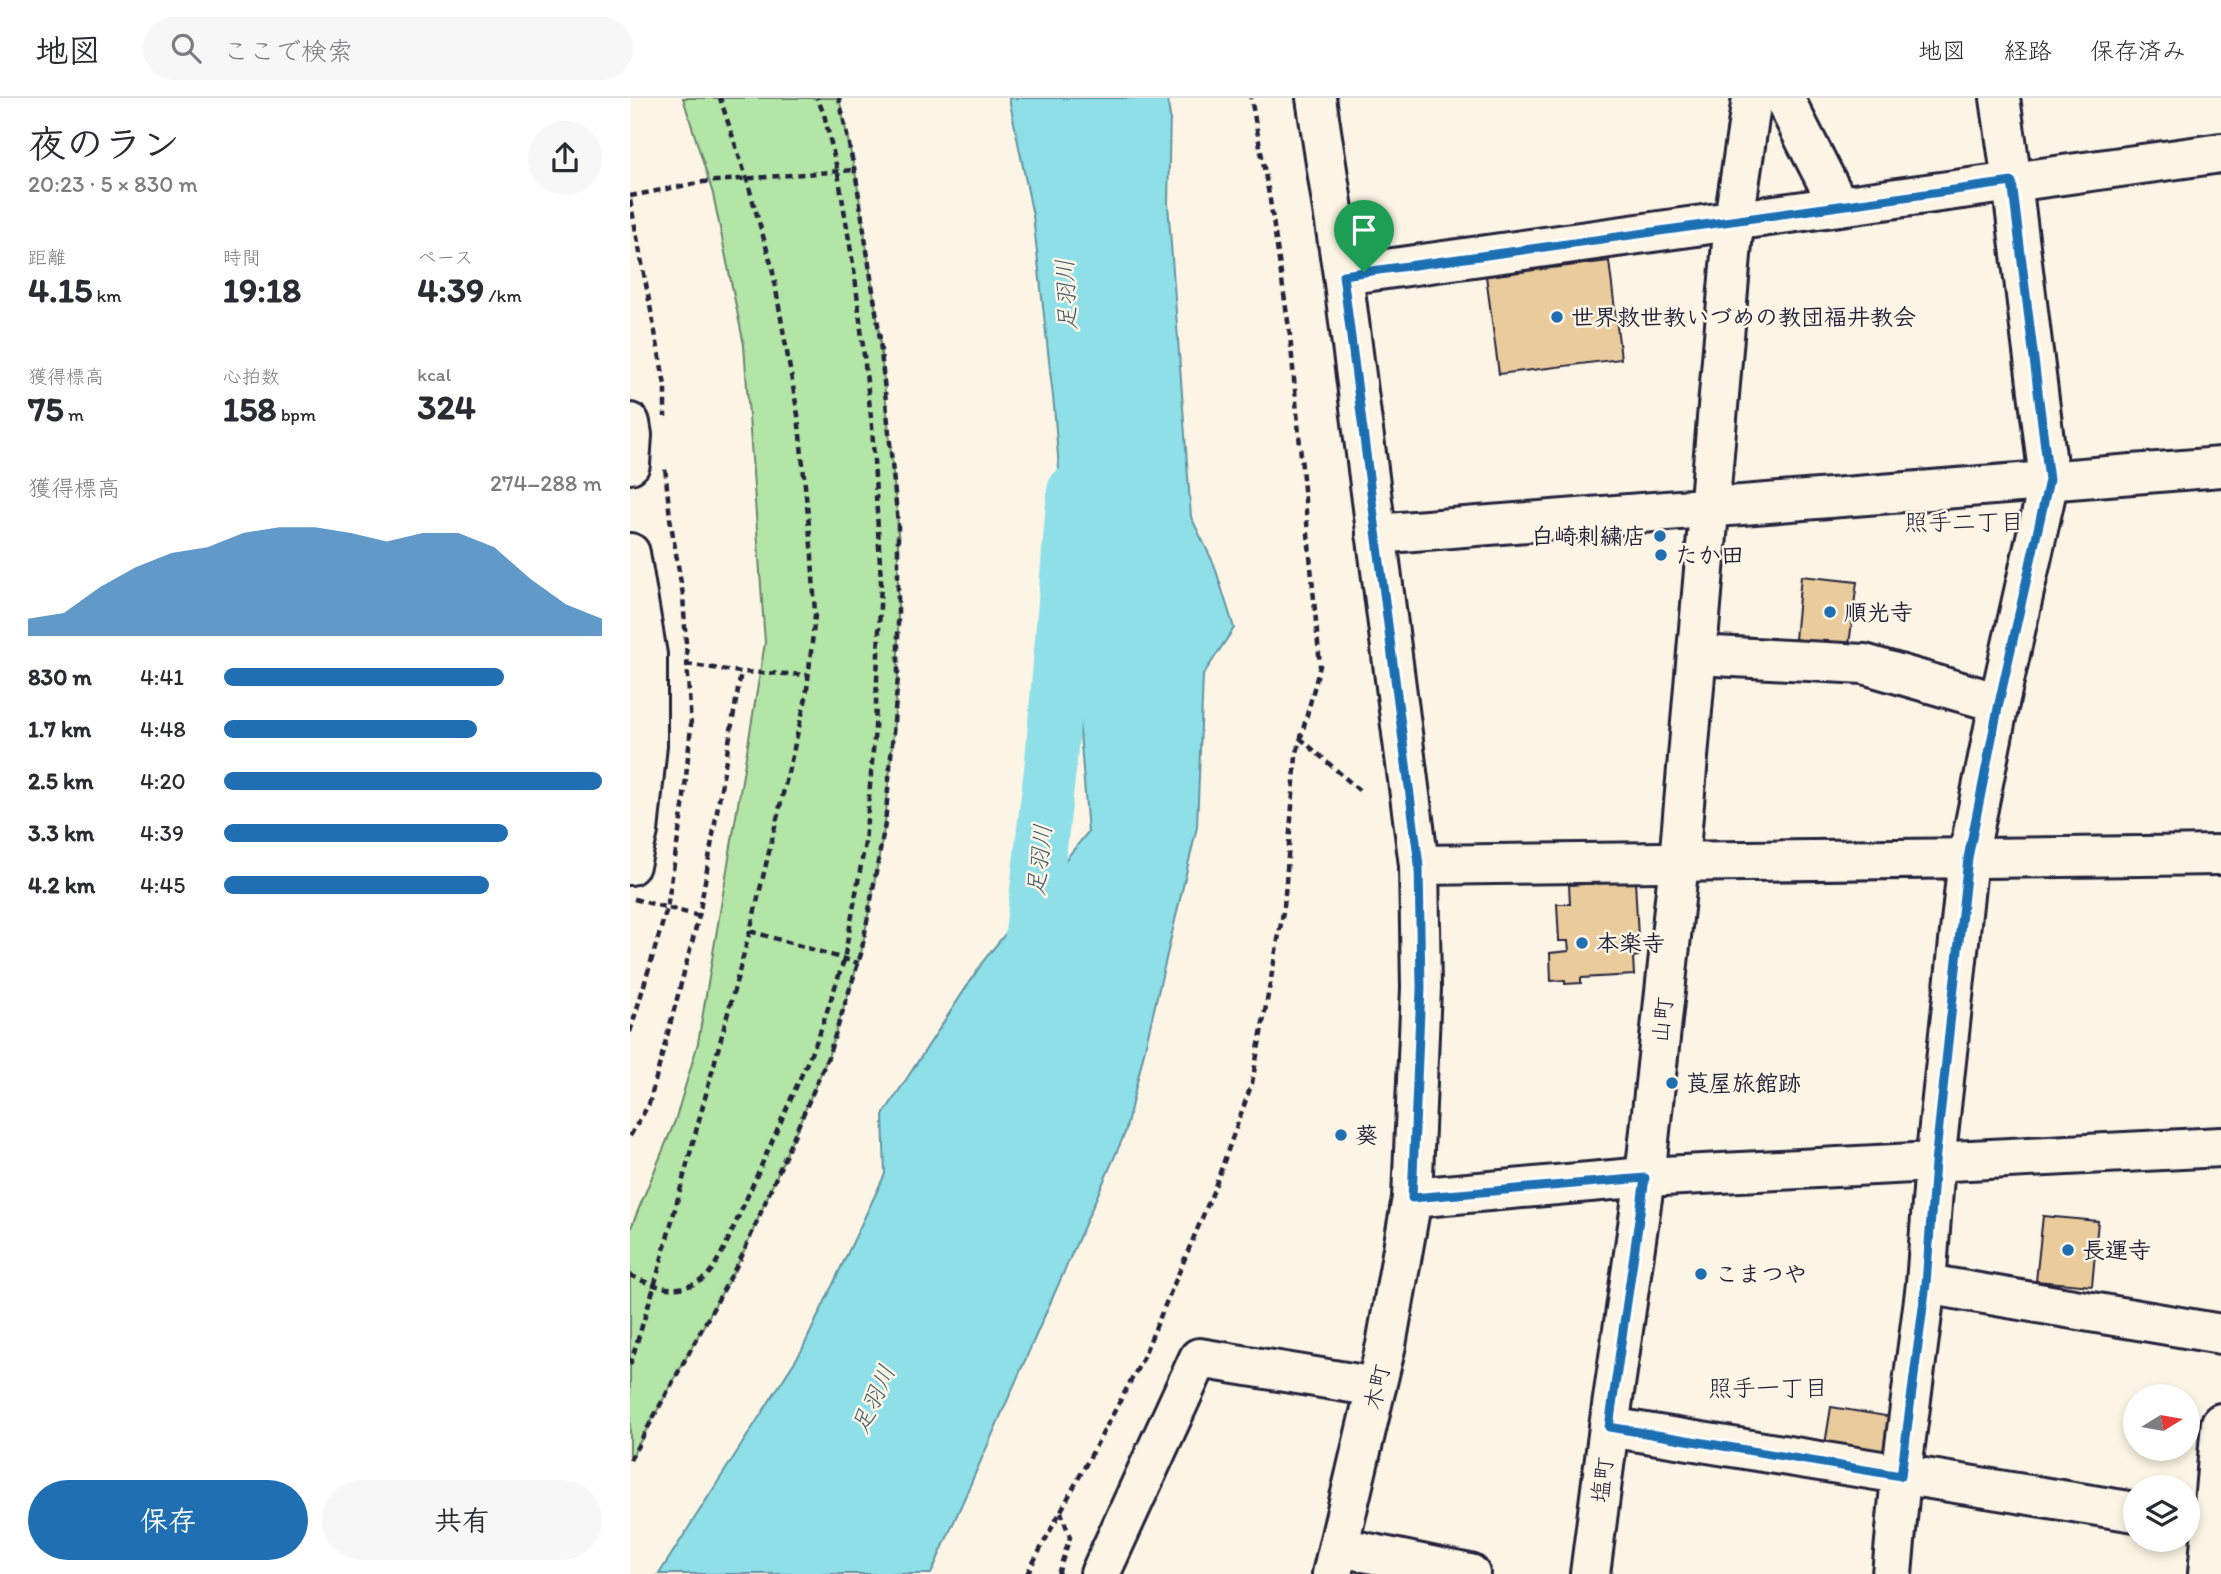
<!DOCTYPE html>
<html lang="ja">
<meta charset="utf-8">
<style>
body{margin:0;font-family:Itim,"Klee One",sans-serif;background:#f7f7f7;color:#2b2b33;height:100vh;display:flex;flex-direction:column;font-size:26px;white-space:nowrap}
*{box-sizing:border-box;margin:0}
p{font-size:23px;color:#7c7c81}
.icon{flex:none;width:38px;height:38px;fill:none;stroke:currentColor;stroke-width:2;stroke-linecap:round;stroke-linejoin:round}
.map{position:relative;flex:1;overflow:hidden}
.details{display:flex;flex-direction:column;background:#fff;width:630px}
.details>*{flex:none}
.needle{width:46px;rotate:79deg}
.fabs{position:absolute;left:1493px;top:1286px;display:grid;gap:14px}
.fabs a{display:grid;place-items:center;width:77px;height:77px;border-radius:50%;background:#fff;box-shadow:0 4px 10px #0003;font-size:35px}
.pin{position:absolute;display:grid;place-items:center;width:60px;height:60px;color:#fff;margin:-72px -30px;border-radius:50% 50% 50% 0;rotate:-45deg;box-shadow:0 0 7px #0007}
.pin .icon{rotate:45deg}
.round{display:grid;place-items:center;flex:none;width:74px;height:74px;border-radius:37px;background:#f7f7f7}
.head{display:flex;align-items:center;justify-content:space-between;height:119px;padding:0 28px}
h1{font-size:38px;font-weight:700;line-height:52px}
.metrics{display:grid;grid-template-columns:repeat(3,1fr);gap:10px;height:119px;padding:7px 28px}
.metrics div{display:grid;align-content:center}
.metrics b{font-size:35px;font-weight:700}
.metrics small{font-size:19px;font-weight:400}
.metrics p{font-size:19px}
.chart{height:196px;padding:14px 28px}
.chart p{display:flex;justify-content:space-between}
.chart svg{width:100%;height:126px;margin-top:7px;fill:#1f6fb2;opacity:.7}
.action{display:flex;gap:14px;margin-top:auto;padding:14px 28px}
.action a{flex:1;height:80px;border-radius:42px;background:#1f6fb2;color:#fff;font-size:28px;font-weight:700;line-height:80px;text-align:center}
.action a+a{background:#f7f7f7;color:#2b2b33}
ul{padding:0 28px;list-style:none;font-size:23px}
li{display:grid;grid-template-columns:112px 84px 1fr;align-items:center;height:52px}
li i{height:18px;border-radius:9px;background:#1f6fb2}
header{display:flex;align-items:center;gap:42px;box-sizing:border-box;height:98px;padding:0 35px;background:#fff;border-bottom:2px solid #e1e1e2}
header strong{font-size:33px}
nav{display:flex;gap:38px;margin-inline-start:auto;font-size:24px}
.search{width:490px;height:63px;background:#f7f7f7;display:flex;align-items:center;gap:18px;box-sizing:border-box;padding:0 24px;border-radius:38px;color:#7c7c81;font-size:26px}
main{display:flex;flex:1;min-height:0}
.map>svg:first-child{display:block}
</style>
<header>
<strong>地図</strong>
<div class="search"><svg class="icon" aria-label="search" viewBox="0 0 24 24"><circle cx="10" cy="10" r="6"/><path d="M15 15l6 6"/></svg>ここで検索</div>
<nav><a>地図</a><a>経路</a><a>保存済み</a></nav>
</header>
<main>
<section class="details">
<div class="head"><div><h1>夜のラン</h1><p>20:23 · 5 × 830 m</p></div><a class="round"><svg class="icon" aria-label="share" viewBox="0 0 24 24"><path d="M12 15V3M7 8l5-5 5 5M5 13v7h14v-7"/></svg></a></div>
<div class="metrics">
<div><p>距離</p><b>4.15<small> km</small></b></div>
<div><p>時間</p><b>19:18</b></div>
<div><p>ペース</p><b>4:39<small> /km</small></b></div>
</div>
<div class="metrics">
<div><p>獲得標高</p><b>75<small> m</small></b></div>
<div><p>心拍数</p><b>158<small> bpm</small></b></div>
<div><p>kcal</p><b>324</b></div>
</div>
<div class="chart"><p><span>獲得標高</span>274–288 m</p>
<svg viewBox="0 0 160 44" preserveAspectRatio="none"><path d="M0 44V38L10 36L20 27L30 20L40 15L50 13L60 8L70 6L80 6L90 8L100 11L110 8L120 8L130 13L140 24L150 33L160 38V44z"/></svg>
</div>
<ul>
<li><b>830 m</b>4:41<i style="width:74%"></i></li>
<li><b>1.7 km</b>4:48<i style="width:67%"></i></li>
<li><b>2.5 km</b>4:20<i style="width:100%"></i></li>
<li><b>3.3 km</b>4:39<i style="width:75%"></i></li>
<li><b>4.2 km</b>4:45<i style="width:70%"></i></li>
</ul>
<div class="action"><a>保存</a><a>共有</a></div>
</section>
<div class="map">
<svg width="1591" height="1476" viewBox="0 0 1591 1476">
<rect width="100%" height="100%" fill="#fcf5e5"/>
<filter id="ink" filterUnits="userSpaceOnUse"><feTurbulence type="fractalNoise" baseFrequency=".0143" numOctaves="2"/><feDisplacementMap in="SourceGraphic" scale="14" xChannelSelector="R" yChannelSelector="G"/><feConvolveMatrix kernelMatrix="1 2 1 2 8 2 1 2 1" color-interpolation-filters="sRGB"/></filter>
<g filter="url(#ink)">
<polygon fill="#b3e5a6" stroke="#6a8470" stroke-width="2" points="53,0 209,0 226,79 249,233 268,426 268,579 255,726 231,856 198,959 112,1158 0,1362 0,1132 45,1023 68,945 135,545 114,247 83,96"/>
<polygon fill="#8edfe7" stroke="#6393a2" stroke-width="2" points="379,0 537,0 540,18 538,105 561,419 584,466 604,530 573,577 567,729 495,1035 301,1476 29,1476 172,1252 255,1076 253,1017 354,862 458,734 424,308 403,118"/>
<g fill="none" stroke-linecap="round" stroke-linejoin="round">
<polyline stroke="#8edfe7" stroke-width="52" points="397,870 421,663 443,393"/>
</g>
<g fill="#e9cb9c" stroke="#22223b" stroke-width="2">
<polygon points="979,163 991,261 869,276 856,178"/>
<polygon points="1171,478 1227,484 1219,547 1173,555 1174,543 1165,541"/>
<polygon points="1005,783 1009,858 1003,859 1004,877 951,880 951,885 935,886 935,882 921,883 920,855 939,853 938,843 929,843 927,806 940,806 939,787"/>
<polygon points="1413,1118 1468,1123 1462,1188 1406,1183"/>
<polygon points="1201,1309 1262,1319 1257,1350 1242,1361 1194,1353"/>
</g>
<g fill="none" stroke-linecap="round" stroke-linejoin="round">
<defs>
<g id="minor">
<polyline points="686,0 713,177 789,767 791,890 782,1100 756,1247 702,1476"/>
<polyline points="1154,0 1209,108"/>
<polyline points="713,177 1591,55"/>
<polyline points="0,325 2,337 0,366"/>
<polyline points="746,436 1591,369"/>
<polyline points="0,455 17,557 17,647 8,733 0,767"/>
<polyline points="1067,557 1234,566 1369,605"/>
<polyline points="789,767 1591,757"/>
<polyline points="782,1100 1015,1079 1591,1049"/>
<polyline points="1296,1186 1591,1236"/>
<polyline points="979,1329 1505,1414"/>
<polyline points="710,1449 840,1476"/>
<polyline points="470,1476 569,1260 746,1289"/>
<polyline points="960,1476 979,1329 1015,1079 1049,764 1104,122 1122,0"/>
<polyline points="1262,1476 1271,1378 1296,1186 1305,1065 1338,760 1369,605 1419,382 1382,84 1370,0"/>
<polyline points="1578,1476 1591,1325"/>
</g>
</defs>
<use href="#minor" stroke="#22223b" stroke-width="44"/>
<g stroke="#22223b" stroke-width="4.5" stroke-dasharray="7 5" stroke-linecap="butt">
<polyline points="0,98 73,84 225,72"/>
<polyline points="0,102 35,287 35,319"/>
<polyline points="56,566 111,574 179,577"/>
<polyline points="670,640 730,693"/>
<polyline points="4,801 69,818"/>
<polyline points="120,833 228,865"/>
<polyline points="0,934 37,810 53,709 61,628 53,497 40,420 35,369"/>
<polyline points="0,1038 19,1006 69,818 111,574"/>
<path d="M 0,1177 C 25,1189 47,1198 73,1181 C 82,1175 89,1159 95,1149 L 188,940 L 214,862 L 235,745 L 245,630 L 251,483 L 242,328 L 225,178 L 208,75 L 194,16 L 187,0"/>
<polyline points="0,1267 24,1189 120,833 176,600 185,517 182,458 168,317 142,169 116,79 90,0"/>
<polyline points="0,1362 112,1158 198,959 231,856 255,726 268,579 268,426 249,233 226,79 209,0"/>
<polyline points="397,1476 511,1264 583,1094 622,985 654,809 666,658 690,568 660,237 640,102 621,0"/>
<polyline points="428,1476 440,1439 431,1414"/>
</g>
<use href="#minor" stroke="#fcf5e5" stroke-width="38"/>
</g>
</g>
<g fill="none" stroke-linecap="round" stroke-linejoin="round" filter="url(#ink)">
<defs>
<polygon id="route" points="1382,84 1419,382 1369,605 1338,760 1305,1065 1296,1186 1271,1378 979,1329 1015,1080 782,1100 791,890 789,767 713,177"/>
</defs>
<use href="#route" stroke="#fff" stroke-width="14"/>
<use href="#route" stroke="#1f6fb2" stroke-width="9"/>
</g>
<g fill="#1f6fb2" stroke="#fcf5e5" stroke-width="2.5">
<circle cx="927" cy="219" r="7"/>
<circle cx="1030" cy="438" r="7"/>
<circle cx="1031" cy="457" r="7"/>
<circle cx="1200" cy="514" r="7"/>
<circle cx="952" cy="845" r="7"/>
<circle cx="1042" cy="985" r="7"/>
<circle cx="711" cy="1037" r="7"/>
<circle cx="1438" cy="1152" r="7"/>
<circle cx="1071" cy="1176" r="7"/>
</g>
<g text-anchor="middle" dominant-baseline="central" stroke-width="5" stroke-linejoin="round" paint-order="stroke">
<g font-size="23" font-weight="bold" fill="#22223b" stroke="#fcf5e5" text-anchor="start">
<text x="941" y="219">世界救世教いづめの教団福井教会</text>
<text x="1016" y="438" text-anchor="end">白崎刺繍店</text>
<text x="1045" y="457">たか田</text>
<text x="1214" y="514">順光寺</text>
<text x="966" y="845">本楽寺</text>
<text x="1056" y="985">莨屋旅館跡</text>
<text x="725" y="1037">葵</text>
<text x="1452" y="1152">長運寺</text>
<text x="1085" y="1176">こまつや</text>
</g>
<g font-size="23" fill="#22223b" stroke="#fcf5e5">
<text transform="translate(1032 922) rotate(-84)">山町</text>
<text transform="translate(747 1289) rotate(-77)">木町</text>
<text transform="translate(972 1382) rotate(-83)">塩町</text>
</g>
<g font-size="24" font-style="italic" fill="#425b6f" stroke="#fcf5e5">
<text transform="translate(436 197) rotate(-93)">足羽川</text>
<text transform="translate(409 762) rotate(-84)">足羽川</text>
<text transform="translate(243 1301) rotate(-66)">足羽川</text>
</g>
<g font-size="24" fill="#22223b" stroke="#fcf5e5">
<text x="1334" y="423">照手二丁目</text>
<text x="1138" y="1289">照手一丁目</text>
</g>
</g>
</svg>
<div class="fabs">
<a><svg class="needle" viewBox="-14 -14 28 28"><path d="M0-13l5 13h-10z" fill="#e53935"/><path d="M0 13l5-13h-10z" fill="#7c7c81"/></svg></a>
<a><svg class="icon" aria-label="layers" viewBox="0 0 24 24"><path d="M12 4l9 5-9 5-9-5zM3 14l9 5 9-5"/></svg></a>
</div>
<div class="pin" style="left:734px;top:174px;background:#1e9e55"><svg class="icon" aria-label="arrive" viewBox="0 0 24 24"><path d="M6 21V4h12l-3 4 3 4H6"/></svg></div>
</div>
</main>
